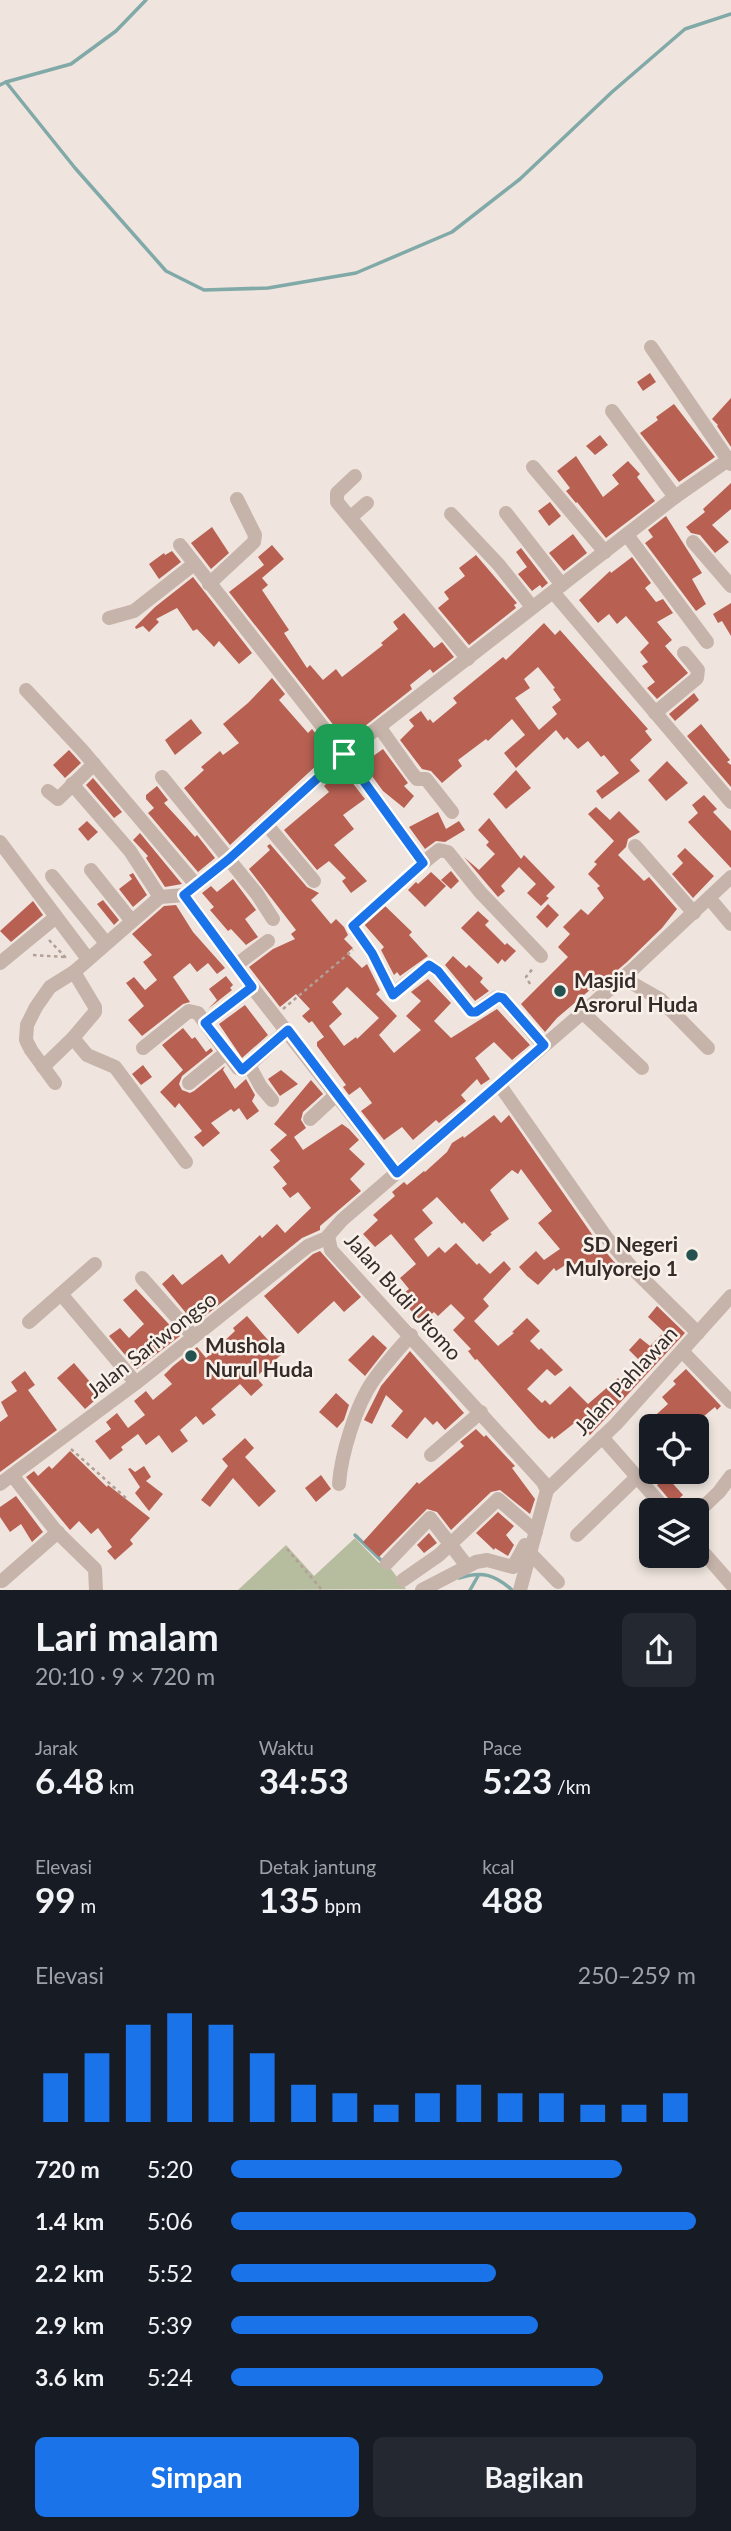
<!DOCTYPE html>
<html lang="id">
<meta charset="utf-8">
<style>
body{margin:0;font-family:Lato,sans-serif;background:#242831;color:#f1f3f6;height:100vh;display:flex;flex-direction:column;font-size:26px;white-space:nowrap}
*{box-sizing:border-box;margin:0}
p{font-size:23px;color:#9ea1a6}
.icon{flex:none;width:38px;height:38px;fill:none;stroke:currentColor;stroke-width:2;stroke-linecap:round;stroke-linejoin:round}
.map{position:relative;height:1590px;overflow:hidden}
.sheet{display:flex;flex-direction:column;background:#171b24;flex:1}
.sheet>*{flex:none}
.tools{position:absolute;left:639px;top:1414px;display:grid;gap:14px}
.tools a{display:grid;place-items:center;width:70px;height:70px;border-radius:10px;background:#171b24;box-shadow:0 4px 10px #0003;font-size:35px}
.pin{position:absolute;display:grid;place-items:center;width:60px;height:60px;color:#fff;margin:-30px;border-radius:14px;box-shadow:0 4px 10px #0006}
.round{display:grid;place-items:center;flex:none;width:74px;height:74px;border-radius:10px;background:#242831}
.overview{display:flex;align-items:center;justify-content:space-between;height:119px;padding:0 35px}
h1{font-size:38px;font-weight:700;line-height:52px}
.stats{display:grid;grid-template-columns:repeat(3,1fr);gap:10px;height:119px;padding:7px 35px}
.stats div{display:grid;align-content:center}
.stats b{font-size:35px;font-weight:700}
.stats small{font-size:19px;font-weight:400}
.stats p{font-size:19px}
.chart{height:196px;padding:14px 35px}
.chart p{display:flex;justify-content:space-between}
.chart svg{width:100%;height:126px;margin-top:7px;stroke:#1a73e8;stroke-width:6}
.button{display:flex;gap:14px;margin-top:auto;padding:14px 35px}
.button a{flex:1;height:80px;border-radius:10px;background:#1a73e8;color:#fff;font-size:28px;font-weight:700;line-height:80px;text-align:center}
.button a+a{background:#242831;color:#f1f3f6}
ul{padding:0 35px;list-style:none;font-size:23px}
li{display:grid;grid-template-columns:112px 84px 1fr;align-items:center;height:52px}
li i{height:18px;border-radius:9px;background:#1a73e8}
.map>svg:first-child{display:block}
</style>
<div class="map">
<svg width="731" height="1590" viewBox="0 0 731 1590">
<rect width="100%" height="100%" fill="#efe5de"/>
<polygon fill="#b6bd9f" points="355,1538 378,1562 391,1569 406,1589 238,1590 286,1545 314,1576"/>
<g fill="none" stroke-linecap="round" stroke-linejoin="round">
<g stroke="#80a9a7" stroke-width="3.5">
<polyline points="6,82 71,64 116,31 146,0"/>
<polyline points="0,85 6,82 75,168 166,271 204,290 268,288 356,273 452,232 520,179 612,92 685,29 731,14"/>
<polyline points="355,1535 384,1563"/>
<path d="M 459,1578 C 482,1571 494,1574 512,1590"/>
<polyline points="470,1590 478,1576"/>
</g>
</g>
<g fill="#b86153" fill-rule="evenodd">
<polygon points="650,373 656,382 643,391 637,382"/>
<polygon points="731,398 731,447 717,426 718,425 712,419"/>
<polygon points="674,404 715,457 679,482 640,433 658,420 656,417"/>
<polygon points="600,435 608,445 595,455 586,446"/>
<polygon points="576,456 603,497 619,484 612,475 628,461 640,474 637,477 655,501 606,538 577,502 576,503 566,491 570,488 557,471"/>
<polygon points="731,483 731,509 712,525 729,542 715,553 700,535 691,533 686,527 705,512 703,509"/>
<polygon points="550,502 561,516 549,526 538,511"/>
<polygon points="666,516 702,573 692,579 706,604 696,611 645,543 653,537 648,530"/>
<polygon points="212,527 229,553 211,569 191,543"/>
<polygon points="573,534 587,553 564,571 549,553"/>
<polygon points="272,545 284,559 262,578 268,585 262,590 289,630 284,633 307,668 310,665 323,680 336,669 342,677 383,645 381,643 398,629 393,622 404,613 434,648 442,642 454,657 433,673 430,669 410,685 412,689 346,741 229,592 264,565 258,557"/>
<polygon points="521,548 548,583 542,588 540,585 532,591 518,574 527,567 516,552"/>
<polygon points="172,551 181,562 159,579 149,564 164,553 165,555"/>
<polygon points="476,555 517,603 514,605 516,608 469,645 438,608 449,599 444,592 465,576 459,568"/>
<polygon points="632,557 651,583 645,588 656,602 663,599 673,613 657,622 672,640 665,646 688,673 657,699 647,688 655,682 642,666 648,662 640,652 649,643 626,616 617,624 609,614 598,623 579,600 610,571 611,573"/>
<polygon points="193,577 252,653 239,664 219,641 214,647 197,629 193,631 177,608 156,619 159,622 149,632 143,626 136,629 135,627 155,607"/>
<polygon points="731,603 731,636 722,621 718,623 713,614"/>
<path d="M 544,623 L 555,635 L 560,630 L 648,729 L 645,731 L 652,740 L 630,760 L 640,771 L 602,799 L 596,791 L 619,773 L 604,755 L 601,757 L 588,741 L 578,749 L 567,737 L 564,740 L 556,730 L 516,768 L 504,753 L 525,735 L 512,719 L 488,741 L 486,739 L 458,760 L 462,766 L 442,783 L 431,771 L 422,769 L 400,740 L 414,726 L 409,720 L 421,711 L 428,721 L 430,719 L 433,723 L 457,703 L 453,698 L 503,657 L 506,660 ZM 538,667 L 555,688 L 553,689 L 561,700 L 552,707 L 557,714 L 539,730 L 515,698 L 530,688 L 524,679 Z"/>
<polygon points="272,678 285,694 279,700 308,733 312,729 331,752 230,845 184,788 204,770 201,767 220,751 223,755 239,743 223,724 248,703"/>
<polygon points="694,693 699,700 675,721 669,714"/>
<polygon points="191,719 202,733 175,755 165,740"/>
<polygon points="701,724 730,760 727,762 731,765 731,787 687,736"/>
<polygon points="383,749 408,783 404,786 414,796 404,808 383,791 366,768 368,766 365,762"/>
<polygon points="69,750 81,763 65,778 53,765"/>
<polygon points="667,761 688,783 666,801 648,780"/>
<polygon points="516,770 531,788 506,809 493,794"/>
<polygon points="339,771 341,774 344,772 365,799 343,815 354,829 334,845 367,881 351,893 342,881 346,878 329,861 317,870 284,830 329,792 324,786"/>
<polygon points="93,778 122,812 114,818 86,785"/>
<polygon points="157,786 168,800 164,803 187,828 195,837 197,835 215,858 198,872 148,813 154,808 146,799 146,795"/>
<polygon points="704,795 717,809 713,812 731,831 731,868 688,822 698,813 692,805"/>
<polygon points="596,807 610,820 619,811 640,832 628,839 626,847 618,855 644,881 649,877 677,909 662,928 627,962 593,991 591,989 557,1018 545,1032 521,1004 568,957 558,947 570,934 563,927 581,909 588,915 604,898 597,888 600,886 588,874 597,864 594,862 614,841 588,814"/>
<polygon points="438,812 446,829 459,821 465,830 445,842 436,841 425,849 409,827"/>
<polygon points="489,818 521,859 524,855 555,887 546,896 549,898 541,906 527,893 536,884 519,867 501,886 505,891 498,897 464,857 479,870 495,854 486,845 489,842 478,830"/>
<polygon points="87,821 98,832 88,841 78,829"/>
<polygon points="140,833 182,884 165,887 146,858 148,856 133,840"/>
<path d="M 270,844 L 307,887 L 319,893 L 311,900 L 331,924 L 336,919 L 344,927 L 348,935 L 344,939 L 353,948 L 347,953 L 362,968 L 367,964 L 380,990 L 376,994 L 397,1016 L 379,1035 L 394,1053 L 421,1030 L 406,1016 L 421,1001 L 411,992 L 428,979 L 451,1003 L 434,1021 L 451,1038 L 497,1009 L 530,1045 L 512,1060 L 494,1042 L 475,1058 L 490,1079 L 481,1085 L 477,1079 L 461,1095 L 466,1101 L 439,1123 L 436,1120 L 413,1140 L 402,1127 L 384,1140 L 361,1111 L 372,1103 L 360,1087 L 349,1095 L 343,1087 L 346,1085 L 317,1046 L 317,1042 L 324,1037 L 312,1021 L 309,1023 L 302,1016 L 310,1009 L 296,994 L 280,1007 L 249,967 L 273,949 L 295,939 L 291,934 L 296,930 L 249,869 L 270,850 L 267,846 ZM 347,987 L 379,1018 L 357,1039 L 356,1037 L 344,1046 L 329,1026 L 342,1014 L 332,1002 Z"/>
<polygon points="685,848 714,876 693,898 672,874 683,863 677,856"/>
<polygon points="451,871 459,881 451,889 441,880"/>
<polygon points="431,872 446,886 425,907 408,890 416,882 418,884"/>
<polygon points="133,873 147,895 133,907 119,889 132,879 129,875"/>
<polygon points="233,879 256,910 245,919 258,937 246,945 231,929 228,931 210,910 214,907 202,893 211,886 217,892"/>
<polygon points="103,900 119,920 114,925 97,904"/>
<polygon points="33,901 43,915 11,942 0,931"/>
<polygon points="382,903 412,932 409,935 428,956 400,976 397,972 394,975 381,950 384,947 363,923"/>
<polygon points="548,904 559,915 547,928 536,917"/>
<polygon points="176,905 193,932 225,968 217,974 208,963 197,972 190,963 173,977 190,1002 183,1004 142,1036 128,1020 144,1006 126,983 134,977 145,990 157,980 143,962 152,955 132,934 164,906"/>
<polygon points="478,911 489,921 485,925 505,945 507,943 516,951 505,962 502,959 498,964 461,928"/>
<polygon points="453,956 466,968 469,965 483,978 480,982 489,991 475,1001 445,965"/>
<polygon points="226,976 233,985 230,988 232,990 208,1009 217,1000 209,989"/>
<polygon points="245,1005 268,1035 242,1058 219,1024"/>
<polygon points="183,1028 192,1039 195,1037 206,1052 211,1048 213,1051 182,1076 179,1084 182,1090 190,1093 194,1091 225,1066 223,1070 235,1089 246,1079 255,1095 252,1101 259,1111 247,1120 239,1108 234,1112 231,1109 211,1123 220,1133 203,1147 194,1137 202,1131 179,1103 175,1108 160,1092 183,1070 162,1045"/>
<polygon points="143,1065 152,1077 141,1085 132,1074"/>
<polygon points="281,1070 298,1084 280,1096 268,1079"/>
<polygon points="311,1080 323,1094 303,1112 301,1120 306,1128 294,1137 303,1150 342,1124 349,1129 359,1140 349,1149 365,1164 350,1179 361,1191 320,1226 320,1230 302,1238 195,1324 162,1284 173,1274 182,1285 222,1254 229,1264 260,1235 262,1238 277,1224 285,1233 311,1208 298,1192 290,1198 282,1188 287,1184 273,1167 280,1161 270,1150 287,1135 274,1124"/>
<polygon points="494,1115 501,1123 509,1115 598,1243 616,1264 601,1275 590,1262 586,1265 582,1259 573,1266 570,1262 556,1271 554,1268 538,1285 527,1276 519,1267 536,1251 544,1260 560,1249 538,1223 552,1211 521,1169 518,1174 512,1170 490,1190 509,1219 490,1233 492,1234 483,1242 464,1222 462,1224 437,1197 422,1210 433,1223 414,1239 428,1257 439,1247 445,1253 456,1243 477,1265 479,1263 490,1274 504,1261 511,1269 483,1299 489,1306 474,1321 498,1346 514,1333 512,1332 527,1318 540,1331 530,1341 539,1350 541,1348 563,1370 555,1376 547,1369 527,1389 542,1403 545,1400 550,1405 570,1386 588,1404 618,1378 625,1385 644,1365 629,1350 640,1338 650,1346 664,1332 648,1317 657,1306 685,1333 590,1435 577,1421 554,1439 552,1436 549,1439 538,1429 477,1359 475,1360 468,1351 471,1349 453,1330 465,1318 451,1304 438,1316 434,1312 422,1323 399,1297 409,1289 400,1278 416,1264 391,1234 375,1247 363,1234 378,1220 373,1215 395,1196 392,1192 404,1182 407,1185 424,1171 425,1172 447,1152 452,1143 463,1136 464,1138"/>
<polygon points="320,1251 361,1297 344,1312 334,1301 298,1334 264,1296 313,1254"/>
<polygon points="136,1289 180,1336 137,1369 109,1336 120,1328 129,1338 144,1324 123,1300"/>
<polygon points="247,1316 281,1355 256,1377 263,1385 251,1396 240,1384 211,1409 216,1415 203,1425 196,1416 180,1430 188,1441 172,1453 159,1435 146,1445 138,1434 121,1447 123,1450 110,1460 95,1441 111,1429 106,1422 117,1413 128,1428 145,1415 134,1401 146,1391 153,1400 172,1384 164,1375 173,1366 197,1347 206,1358 235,1331 233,1328"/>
<polygon points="373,1335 387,1348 365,1376 348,1360"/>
<polygon points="410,1351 464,1413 445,1430 437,1421 433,1425 425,1417 407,1439 391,1426 403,1411 386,1395 372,1424 364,1420 381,1386"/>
<polygon points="74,1363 101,1395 85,1409 57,1378"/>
<polygon points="686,1369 721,1406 717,1410 715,1407 692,1426 651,1426 651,1446 639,1430 668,1404 662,1397 676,1384 673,1381"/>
<polygon points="25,1371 35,1385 28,1390 57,1430 0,1472 0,1422 8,1416 1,1402 17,1391 11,1382"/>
<polygon points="336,1393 349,1405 344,1420 337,1428 319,1412"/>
<polygon points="476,1429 484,1437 486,1435 515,1466 512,1468 535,1499 530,1514 500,1490 491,1492 451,1530 437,1512 427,1509 379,1557 363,1542 417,1482 419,1484 464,1446 460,1442"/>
<polygon points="245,1438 254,1448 245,1457 276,1491 259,1507 233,1478 210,1507 201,1500 228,1466 222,1459"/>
<polygon points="70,1451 107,1487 108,1485 150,1518 130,1540 133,1544 115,1560 107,1551 112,1547 98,1528 91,1534 79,1521 70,1530 26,1477 34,1471 38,1476 49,1466 52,1469"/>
<polygon points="144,1466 151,1477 146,1481 163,1494 149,1511 135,1493 140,1487 128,1469 130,1468 135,1472"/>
<polygon points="321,1475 331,1489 316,1502 305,1488"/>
<polygon points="667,1477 683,1495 673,1504 657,1485"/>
<polygon points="16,1496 43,1532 32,1542 21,1524 10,1532 0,1517 0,1507"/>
<polygon points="498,1512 514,1526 506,1535 514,1545 508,1556 495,1548 494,1550 476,1533"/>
<polygon points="429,1533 437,1543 424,1553 417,1545"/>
</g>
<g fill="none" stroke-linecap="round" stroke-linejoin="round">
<g stroke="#b29f95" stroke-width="2.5" stroke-dasharray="3.5 3.5" stroke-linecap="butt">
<polyline points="363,916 413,873"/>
<polyline points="49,940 68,960"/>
<polyline points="33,955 64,957"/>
<polyline points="530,984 526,977 534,967"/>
<polyline points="283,1009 353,950"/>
<polyline points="71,1449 126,1498"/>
<polyline points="287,1549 322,1590"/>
</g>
<g stroke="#c6b4ab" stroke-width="14">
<polyline points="651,347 731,464"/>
<polyline points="612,411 675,497"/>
<polyline points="533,467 605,552"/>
<polyline points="355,476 337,493 337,502 468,659"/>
<polyline points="506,513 562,585"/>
<polyline points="451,514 499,565 532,607"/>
<polyline points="351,517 367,503"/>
<polyline points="627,535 707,642"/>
<polyline points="693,542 731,586"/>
<polyline points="180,545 344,754 423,863 439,850 448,852 480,892 541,956"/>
<polyline points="209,584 254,542 255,535 237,499"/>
<polyline points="553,592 731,802"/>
<polyline points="109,618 134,611 194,564"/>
<polyline points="26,690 82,750 196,885"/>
<polyline points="655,713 697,678 698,670 684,653"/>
<polyline points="380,728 412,773 417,779 426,779 452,812"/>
<polyline points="162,777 257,894 273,919"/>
<polyline points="72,784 130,851 160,897"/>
<polyline points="48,791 58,799 94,764"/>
<polyline points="267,825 314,881"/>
<polyline points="0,842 88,959"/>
<polyline points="635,846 694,913"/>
<polyline points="91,870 131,920"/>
<polyline points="52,876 106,943"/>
<polyline points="184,895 252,987 397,1173"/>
<polyline points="710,899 731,924"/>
<polyline points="353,926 372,953 393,994 429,965 438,971 471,1012 476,1012 497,997 503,998 543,1045"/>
<polyline points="0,963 56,917"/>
<polyline points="236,965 268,941"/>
<polyline points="74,972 95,1007 95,1012 73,1038 87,1055 115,1067 186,1162"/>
<polyline points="623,978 660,999 708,1048"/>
<polyline points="252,987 205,1023 238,1068 242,1070 249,1065 287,1030"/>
<polyline points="583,1013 642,1068"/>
<polyline points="143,1048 189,1011 198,1013 205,1023"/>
<polyline points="249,1065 261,1087 272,1100"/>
<polyline points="43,1067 73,1038"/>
<polyline points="55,1083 31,1050 26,1040 27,1025 36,1007 50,987 74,972 160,897 184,895 229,859 344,754 675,497 731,458"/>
<polyline points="189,1083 227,1052"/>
<polyline points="499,1084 606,1237 633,1269 698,1333"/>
<polyline points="310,1119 337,1094"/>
<polyline points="142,1278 194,1337"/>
<polyline points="61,1294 136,1383"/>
<polyline points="29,1322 95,1264"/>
<polyline points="682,1351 731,1402"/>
<polyline points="602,1437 666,1510"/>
<polyline points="431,1455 481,1412"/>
<polyline points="12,1475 56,1531 95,1569 96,1590"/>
<polyline points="0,1484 136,1383 308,1246 327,1238"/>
<path d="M 339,1484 C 341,1455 356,1405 373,1381 C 384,1365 398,1350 411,1335"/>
<polyline points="547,1490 616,1424 731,1296"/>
<polyline points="696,1514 719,1492 731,1476"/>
<polyline points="577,1535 637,1477"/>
<polyline points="696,1544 731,1584"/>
<polyline points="530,1553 558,1582"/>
<polyline points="387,1563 430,1518 467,1566"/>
<polyline points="403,1580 439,1555 498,1499 536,1532"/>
<polyline points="2,1581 58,1532"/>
<polyline points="422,1590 476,1562 487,1560 513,1567 525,1545"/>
<polyline points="520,1590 547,1490 543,1482 331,1250 328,1236 342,1220 633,969 731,877"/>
</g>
</g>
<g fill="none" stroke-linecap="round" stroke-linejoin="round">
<defs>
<polygon id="route" points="344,754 423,863 353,926 372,953 393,995 429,965 438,971 471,1012 476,1012 498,997 503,998 544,1045 397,1173 288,1030 242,1070 205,1023 252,987 184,895 229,859"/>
</defs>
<use href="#route" stroke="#fff" stroke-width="14"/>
<use href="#route" stroke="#1a73e8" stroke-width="9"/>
</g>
<g fill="#235250" stroke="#f8f0e9" stroke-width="2.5">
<circle cx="560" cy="991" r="7"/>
<circle cx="692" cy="1255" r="7"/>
<circle cx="191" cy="1356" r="7"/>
</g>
<g text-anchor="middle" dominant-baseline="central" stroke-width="5" stroke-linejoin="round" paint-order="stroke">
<g font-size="21" font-weight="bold" fill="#352c29" stroke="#f8f0e9" text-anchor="start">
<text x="574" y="979">Masjid<tspan x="574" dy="24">Asrorul Huda</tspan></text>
<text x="678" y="1243" text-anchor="end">SD Negeri<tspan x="678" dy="24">Mulyorejo 1</tspan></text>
<text x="205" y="1344">Mushola<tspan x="205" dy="24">Nurul Huda</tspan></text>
</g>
<g font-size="21" fill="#352c29" stroke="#f8f0e9">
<text transform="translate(404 1296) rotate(48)">Jalan Budi Utomo</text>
<text transform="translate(151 1344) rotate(-38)">Jalan Sariwongso</text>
<text transform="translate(625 1380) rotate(-47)">Jalan Pahlawan</text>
</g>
</g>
</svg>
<div class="tools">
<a><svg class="icon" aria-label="locate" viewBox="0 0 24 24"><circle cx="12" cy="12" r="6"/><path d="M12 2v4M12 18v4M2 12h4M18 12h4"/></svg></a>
<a><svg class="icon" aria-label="layers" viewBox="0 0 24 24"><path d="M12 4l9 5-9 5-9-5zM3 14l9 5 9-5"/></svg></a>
</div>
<div class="pin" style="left:344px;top:754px;background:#1e9e55"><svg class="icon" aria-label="arrive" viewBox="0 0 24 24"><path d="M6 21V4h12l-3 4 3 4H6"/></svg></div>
</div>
<section class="sheet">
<div class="overview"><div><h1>Lari malam</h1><p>20:10 · 9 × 720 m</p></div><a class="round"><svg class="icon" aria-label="share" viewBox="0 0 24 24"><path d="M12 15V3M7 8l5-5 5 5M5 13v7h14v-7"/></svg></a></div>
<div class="stats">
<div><p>Jarak</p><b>6.48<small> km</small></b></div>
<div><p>Waktu</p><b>34:53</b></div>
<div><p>Pace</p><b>5:23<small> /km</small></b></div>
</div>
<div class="stats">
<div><p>Elevasi</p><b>99<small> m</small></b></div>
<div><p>Detak jantung</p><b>135<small> bpm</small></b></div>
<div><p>kcal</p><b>488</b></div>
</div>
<div class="chart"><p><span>Elevasi</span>250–259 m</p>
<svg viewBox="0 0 160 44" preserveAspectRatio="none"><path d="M5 44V27M15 44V20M25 44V10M35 44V6M45 44V10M55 44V20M65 44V31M75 44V34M85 44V38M95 44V34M105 44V31M115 44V34M125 44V34M135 44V38M145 44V38M155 44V34"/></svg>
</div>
<ul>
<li><b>720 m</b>5:20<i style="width:84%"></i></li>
<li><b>1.4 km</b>5:06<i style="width:100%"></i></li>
<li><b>2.2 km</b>5:52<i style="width:57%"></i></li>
<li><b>2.9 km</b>5:39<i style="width:66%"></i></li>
<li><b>3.6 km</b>5:24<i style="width:80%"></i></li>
</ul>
<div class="button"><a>Simpan</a><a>Bagikan</a></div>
</section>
